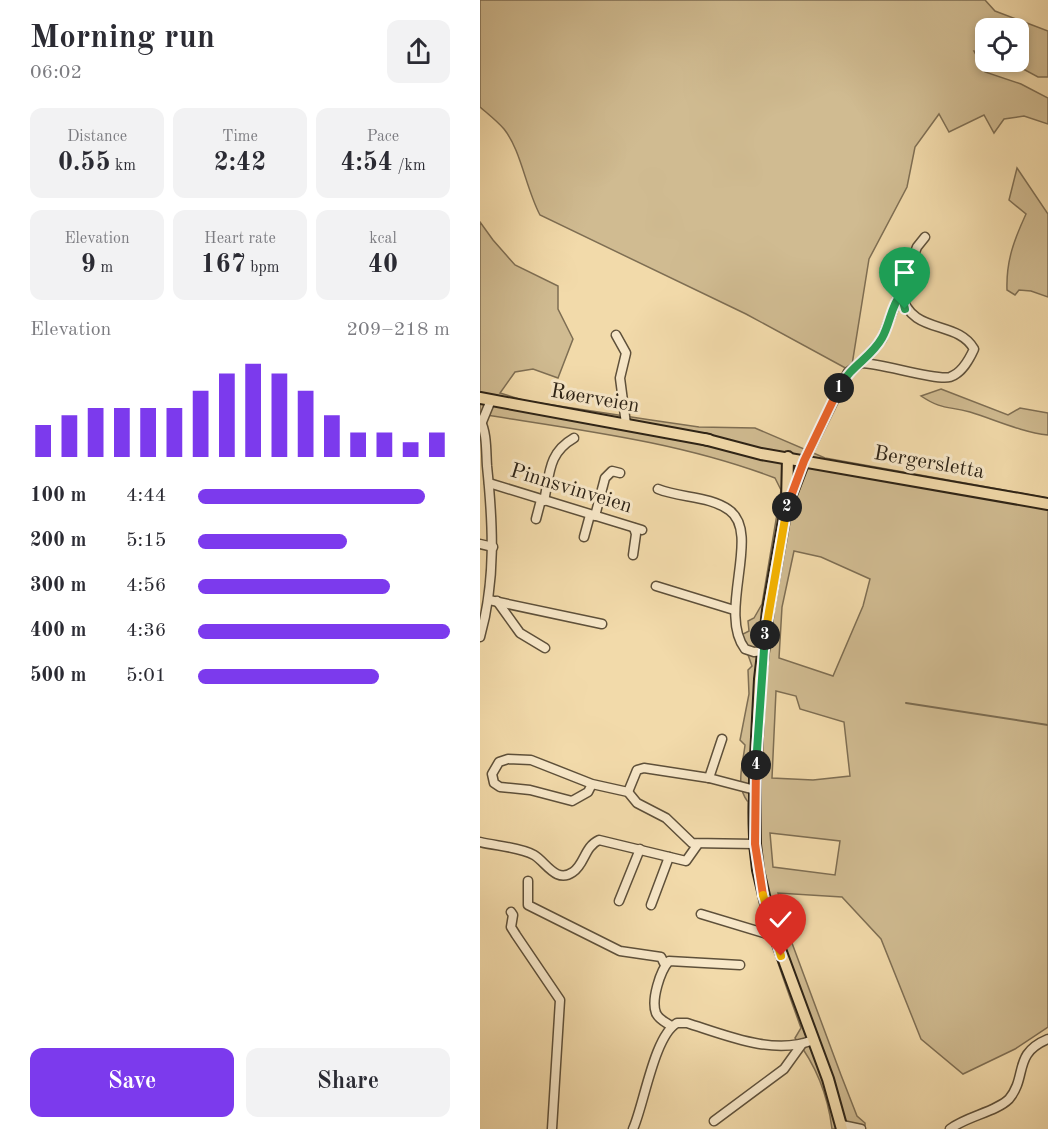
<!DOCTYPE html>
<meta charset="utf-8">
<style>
body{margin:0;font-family:"Old Standard TT",serif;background:#f2f2f3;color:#2b2b33;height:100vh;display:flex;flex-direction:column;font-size:22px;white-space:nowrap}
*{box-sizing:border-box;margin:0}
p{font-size:20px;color:#7c7c81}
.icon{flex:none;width:33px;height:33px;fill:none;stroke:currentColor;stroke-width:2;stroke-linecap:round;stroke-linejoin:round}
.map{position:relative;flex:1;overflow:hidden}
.details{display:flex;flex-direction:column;background:#fff;width:480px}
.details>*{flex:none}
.controls{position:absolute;left:495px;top:18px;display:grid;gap:12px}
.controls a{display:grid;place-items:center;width:54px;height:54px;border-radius:12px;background:#fff;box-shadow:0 3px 9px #0003;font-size:30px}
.pin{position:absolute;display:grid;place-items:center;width:51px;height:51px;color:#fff;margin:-62px -26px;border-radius:50% 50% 50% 0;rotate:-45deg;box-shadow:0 0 6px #0007}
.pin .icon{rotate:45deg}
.km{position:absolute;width:30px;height:30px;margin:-15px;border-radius:50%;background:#222;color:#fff;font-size:16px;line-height:30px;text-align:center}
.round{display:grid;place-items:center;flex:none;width:63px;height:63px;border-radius:12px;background:#f2f2f3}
.headline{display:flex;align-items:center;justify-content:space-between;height:102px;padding:0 30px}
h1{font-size:33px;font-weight:800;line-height:45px}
.metrics{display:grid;grid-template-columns:repeat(3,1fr);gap:9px;height:102px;padding:6px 30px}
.metrics div{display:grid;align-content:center;border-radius:12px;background:#f2f2f3;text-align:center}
.metrics b{font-size:26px;font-weight:800}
.metrics small{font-size:16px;font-weight:400}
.metrics p{font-size:16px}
.chart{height:168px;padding:12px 30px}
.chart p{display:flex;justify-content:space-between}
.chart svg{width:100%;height:108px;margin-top:6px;stroke:#7c3aed;stroke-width:6}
.cta{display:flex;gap:12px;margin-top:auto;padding:12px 30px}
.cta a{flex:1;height:69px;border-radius:12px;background:#7c3aed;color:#fff;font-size:24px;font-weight:800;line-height:69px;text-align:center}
.cta a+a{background:#f2f2f3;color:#2b2b33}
ul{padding:0 30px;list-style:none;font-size:20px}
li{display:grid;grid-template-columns:96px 72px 1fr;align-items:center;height:45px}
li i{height:15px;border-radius:8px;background:#7c3aed}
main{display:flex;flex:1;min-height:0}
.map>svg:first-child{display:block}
</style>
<main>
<section class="details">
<div class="headline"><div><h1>Morning run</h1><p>06:02</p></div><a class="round"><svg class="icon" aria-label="share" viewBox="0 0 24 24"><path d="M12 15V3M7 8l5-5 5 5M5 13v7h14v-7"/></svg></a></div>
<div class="metrics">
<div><p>Distance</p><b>0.55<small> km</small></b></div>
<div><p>Time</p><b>2:42</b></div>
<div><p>Pace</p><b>4:54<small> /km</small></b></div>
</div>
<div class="metrics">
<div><p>Elevation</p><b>9<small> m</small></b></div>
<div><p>Heart rate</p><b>167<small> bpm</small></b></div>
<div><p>kcal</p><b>40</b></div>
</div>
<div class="chart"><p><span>Elevation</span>209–218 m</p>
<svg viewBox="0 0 160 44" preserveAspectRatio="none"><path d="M5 44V31M15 44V27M25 44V24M35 44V24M45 44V24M55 44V24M65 44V17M75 44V10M85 44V6M95 44V10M105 44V17M115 44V27M125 44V34M135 44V34M145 44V38M155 44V34"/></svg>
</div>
<ul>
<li><b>100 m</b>4:44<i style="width:90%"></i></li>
<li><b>200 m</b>5:15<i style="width:59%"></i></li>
<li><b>300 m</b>4:56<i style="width:76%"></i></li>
<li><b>400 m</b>4:36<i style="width:100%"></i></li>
<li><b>500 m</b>5:01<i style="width:72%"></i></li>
</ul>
<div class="cta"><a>Save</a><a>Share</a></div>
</section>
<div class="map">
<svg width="568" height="1129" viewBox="0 0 568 1129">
<rect width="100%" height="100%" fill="#f2daaa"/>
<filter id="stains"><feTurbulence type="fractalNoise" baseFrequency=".00333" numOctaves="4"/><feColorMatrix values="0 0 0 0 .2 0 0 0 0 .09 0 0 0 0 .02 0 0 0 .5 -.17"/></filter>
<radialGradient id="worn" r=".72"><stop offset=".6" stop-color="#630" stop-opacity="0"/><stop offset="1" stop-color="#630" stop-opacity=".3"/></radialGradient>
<g fill="#d0bb91" stroke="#7e6e53" stroke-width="1.5" fill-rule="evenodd">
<path d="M 0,0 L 505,0 L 515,11 L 568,31 L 568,77 L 558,77 L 530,62 L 538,62 L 538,28 L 506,28 L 505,52 L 494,51 L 505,72 L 541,84 L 568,98 L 568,124 L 544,116 L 524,119 L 514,133 L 504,115 L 469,132 L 459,114 L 435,147 L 427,187 L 389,259 L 371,371 L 266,314 L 60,215 C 46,189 41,150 24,129 C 17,121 8,114 0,107 Z"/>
<path d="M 537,168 L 568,214 L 568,297 L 551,291 L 539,290 L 535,295 L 527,290 C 526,261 534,240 546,214 L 529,200 Z"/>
<path d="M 0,222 L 13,240 L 35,265 L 78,286 L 78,309 L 93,339 L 78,378 L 53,369 L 35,372 L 20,393 L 46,401 L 171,420 L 219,427 L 275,428 L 345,458 L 568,498 L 568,1027 L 535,1049 L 483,1074 L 441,1039 L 401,939 L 362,897 L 298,893 L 309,935 L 361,1075 L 377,1116 L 385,1123 L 385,1129 L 352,1129 C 348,1095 336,1065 315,1038 L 321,1028 C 295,955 265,881 268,802 C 255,786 263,764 265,745 L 260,740 L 269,694 L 268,670 L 272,666 L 261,635 L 269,631 L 268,621 L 274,618 L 282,604 L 301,490 L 295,478 C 201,442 100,430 0,414 ZM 314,551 L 341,557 L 390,579 L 383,606 L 353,676 L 299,658 L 302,607 ZM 296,691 L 316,696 L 320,709 L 364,722 L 370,776 L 333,780 L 292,778 ZM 290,833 L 360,841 L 355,875 L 293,867 Z"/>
<path d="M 461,389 L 528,415 L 540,408 L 568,413 L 568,435 C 541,432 516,420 490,412 C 468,406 462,410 441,396 Z"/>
</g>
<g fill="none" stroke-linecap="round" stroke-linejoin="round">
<polyline stroke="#7b6b50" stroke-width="2" points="426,703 568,725"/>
<defs>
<g id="minor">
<polyline points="136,335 146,353 140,378 146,424"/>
<path d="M 381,363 C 401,363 456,381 470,377 C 482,373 489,360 494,349 C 477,319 432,336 421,294"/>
<path d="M 0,420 C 7,432 6,452 7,466 C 13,524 16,580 0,637"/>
<polyline points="2,422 11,400"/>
<polyline points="324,461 368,372 381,363 402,339 437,247 445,237"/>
<polyline points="9,483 162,530"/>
<path d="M 178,489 C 200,498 230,496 249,510 C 282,533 237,612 265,649 L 274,652 L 283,651"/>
<path d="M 64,501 C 70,473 68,453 94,438"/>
<polyline points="115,516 125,478 132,471 140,473"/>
<polyline points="56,519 61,500"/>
<polyline points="104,537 110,515"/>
<polyline points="0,544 13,547"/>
<polyline points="153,555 156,534 154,528"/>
<polyline points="176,586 254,610"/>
<polyline points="9,600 122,624"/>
<polyline points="17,601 40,633 65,648"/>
<polyline points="229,778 242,739"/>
<polyline points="112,784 108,792 92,801 50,790 20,787 14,783 12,774 19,762 28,759 51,760 112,784 148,792 157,803 186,818 212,843 275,844"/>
<polyline points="148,792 157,770 164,768 229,778 275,790"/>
<path d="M 0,842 C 16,846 40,847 54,855 C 66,862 76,884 93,872 C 105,864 104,847 119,840 L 206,861 L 218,844"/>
<polyline points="48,881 48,905 140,951 181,957 185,965"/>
<polyline points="139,901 160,849"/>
<polyline points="171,905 189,857"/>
<polyline points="31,912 33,915 31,927 36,935 80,1000 72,1129"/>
<polyline points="221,914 294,936"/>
<path d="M 191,1026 C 186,1022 179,1020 176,1013 C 171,1000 180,971 189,961 L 260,965"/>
<polyline points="234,1121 304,1069 322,1044"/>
<polyline points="362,1125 381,1129"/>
<path d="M 153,1129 C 164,1105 174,1036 197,1023 L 207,1023 C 245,1035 294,1056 333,1040"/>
<path d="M 470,1129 C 487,1116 516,1112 529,1099 C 548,1076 532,1054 568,1039"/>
</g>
<g id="major">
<polyline points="0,398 229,440"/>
<polyline points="224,439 281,454 568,504"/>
<polyline points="308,457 307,503 288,610 280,679 275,776 275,844 278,870 291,925 348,1079 362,1129"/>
<polyline points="309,500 324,461"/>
</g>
</defs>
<use href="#minor" stroke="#5e503a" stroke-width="11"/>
<use href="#major" stroke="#2c2215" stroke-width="14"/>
<use href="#minor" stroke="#f7e7c8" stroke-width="8"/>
<use href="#major" stroke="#f2daaa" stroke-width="10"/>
</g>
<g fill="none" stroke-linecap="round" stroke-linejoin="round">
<defs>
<path id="split-1" d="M 359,388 C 372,364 390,359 402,338 C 410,324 411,306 421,294 L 425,309"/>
<polyline id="split-2" points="307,507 324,461 359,388"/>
<polyline id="split-3" points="285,635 307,507"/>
<polyline id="split-4" points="276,765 285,635"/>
<polyline id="split-5" points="276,765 275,844 283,895"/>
<polyline id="split-6" points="283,895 301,956"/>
</defs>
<use href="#split-1" stroke="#fff" stroke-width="12"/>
<use href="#split-2" stroke="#fff" stroke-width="12"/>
<use href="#split-3" stroke="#fff" stroke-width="12"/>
<use href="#split-4" stroke="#fff" stroke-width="12"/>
<use href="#split-5" stroke="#fff" stroke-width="12"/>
<use href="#split-6" stroke="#fff" stroke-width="12"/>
<use href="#split-1" stroke="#22a559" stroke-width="8"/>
<use href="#split-2" stroke="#f0652b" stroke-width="8"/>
<use href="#split-3" stroke="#f5b400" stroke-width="8"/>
<use href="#split-4" stroke="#22a559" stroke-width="8"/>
<use href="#split-5" stroke="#f0652b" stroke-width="8"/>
<use href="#split-6" stroke="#f5b400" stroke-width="8"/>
</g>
<g text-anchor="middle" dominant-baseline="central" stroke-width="6" stroke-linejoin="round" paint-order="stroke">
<g font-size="21" fill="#2c2215" stroke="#f7e7c8">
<text transform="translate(115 399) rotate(10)">Røerveien</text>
<text transform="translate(449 463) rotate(10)">Bergersletta</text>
<text transform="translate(91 489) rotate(17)">Pinnsvinveien</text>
</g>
</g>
<rect width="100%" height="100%" filter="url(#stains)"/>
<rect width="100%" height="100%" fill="url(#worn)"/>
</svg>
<div class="controls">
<a><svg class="icon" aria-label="locate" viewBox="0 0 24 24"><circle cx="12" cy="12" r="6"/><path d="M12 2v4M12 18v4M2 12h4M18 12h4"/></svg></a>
</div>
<div class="pin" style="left:425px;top:309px;background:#1e9e55"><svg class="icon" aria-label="arrive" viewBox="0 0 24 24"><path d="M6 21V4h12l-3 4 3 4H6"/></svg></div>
<div class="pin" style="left:301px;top:956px;background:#d93025"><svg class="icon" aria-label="check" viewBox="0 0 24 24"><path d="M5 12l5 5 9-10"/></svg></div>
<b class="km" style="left:359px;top:388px">1</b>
<b class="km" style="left:307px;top:507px">2</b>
<b class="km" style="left:285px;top:635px">3</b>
<b class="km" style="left:276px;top:765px">4</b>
</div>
</main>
